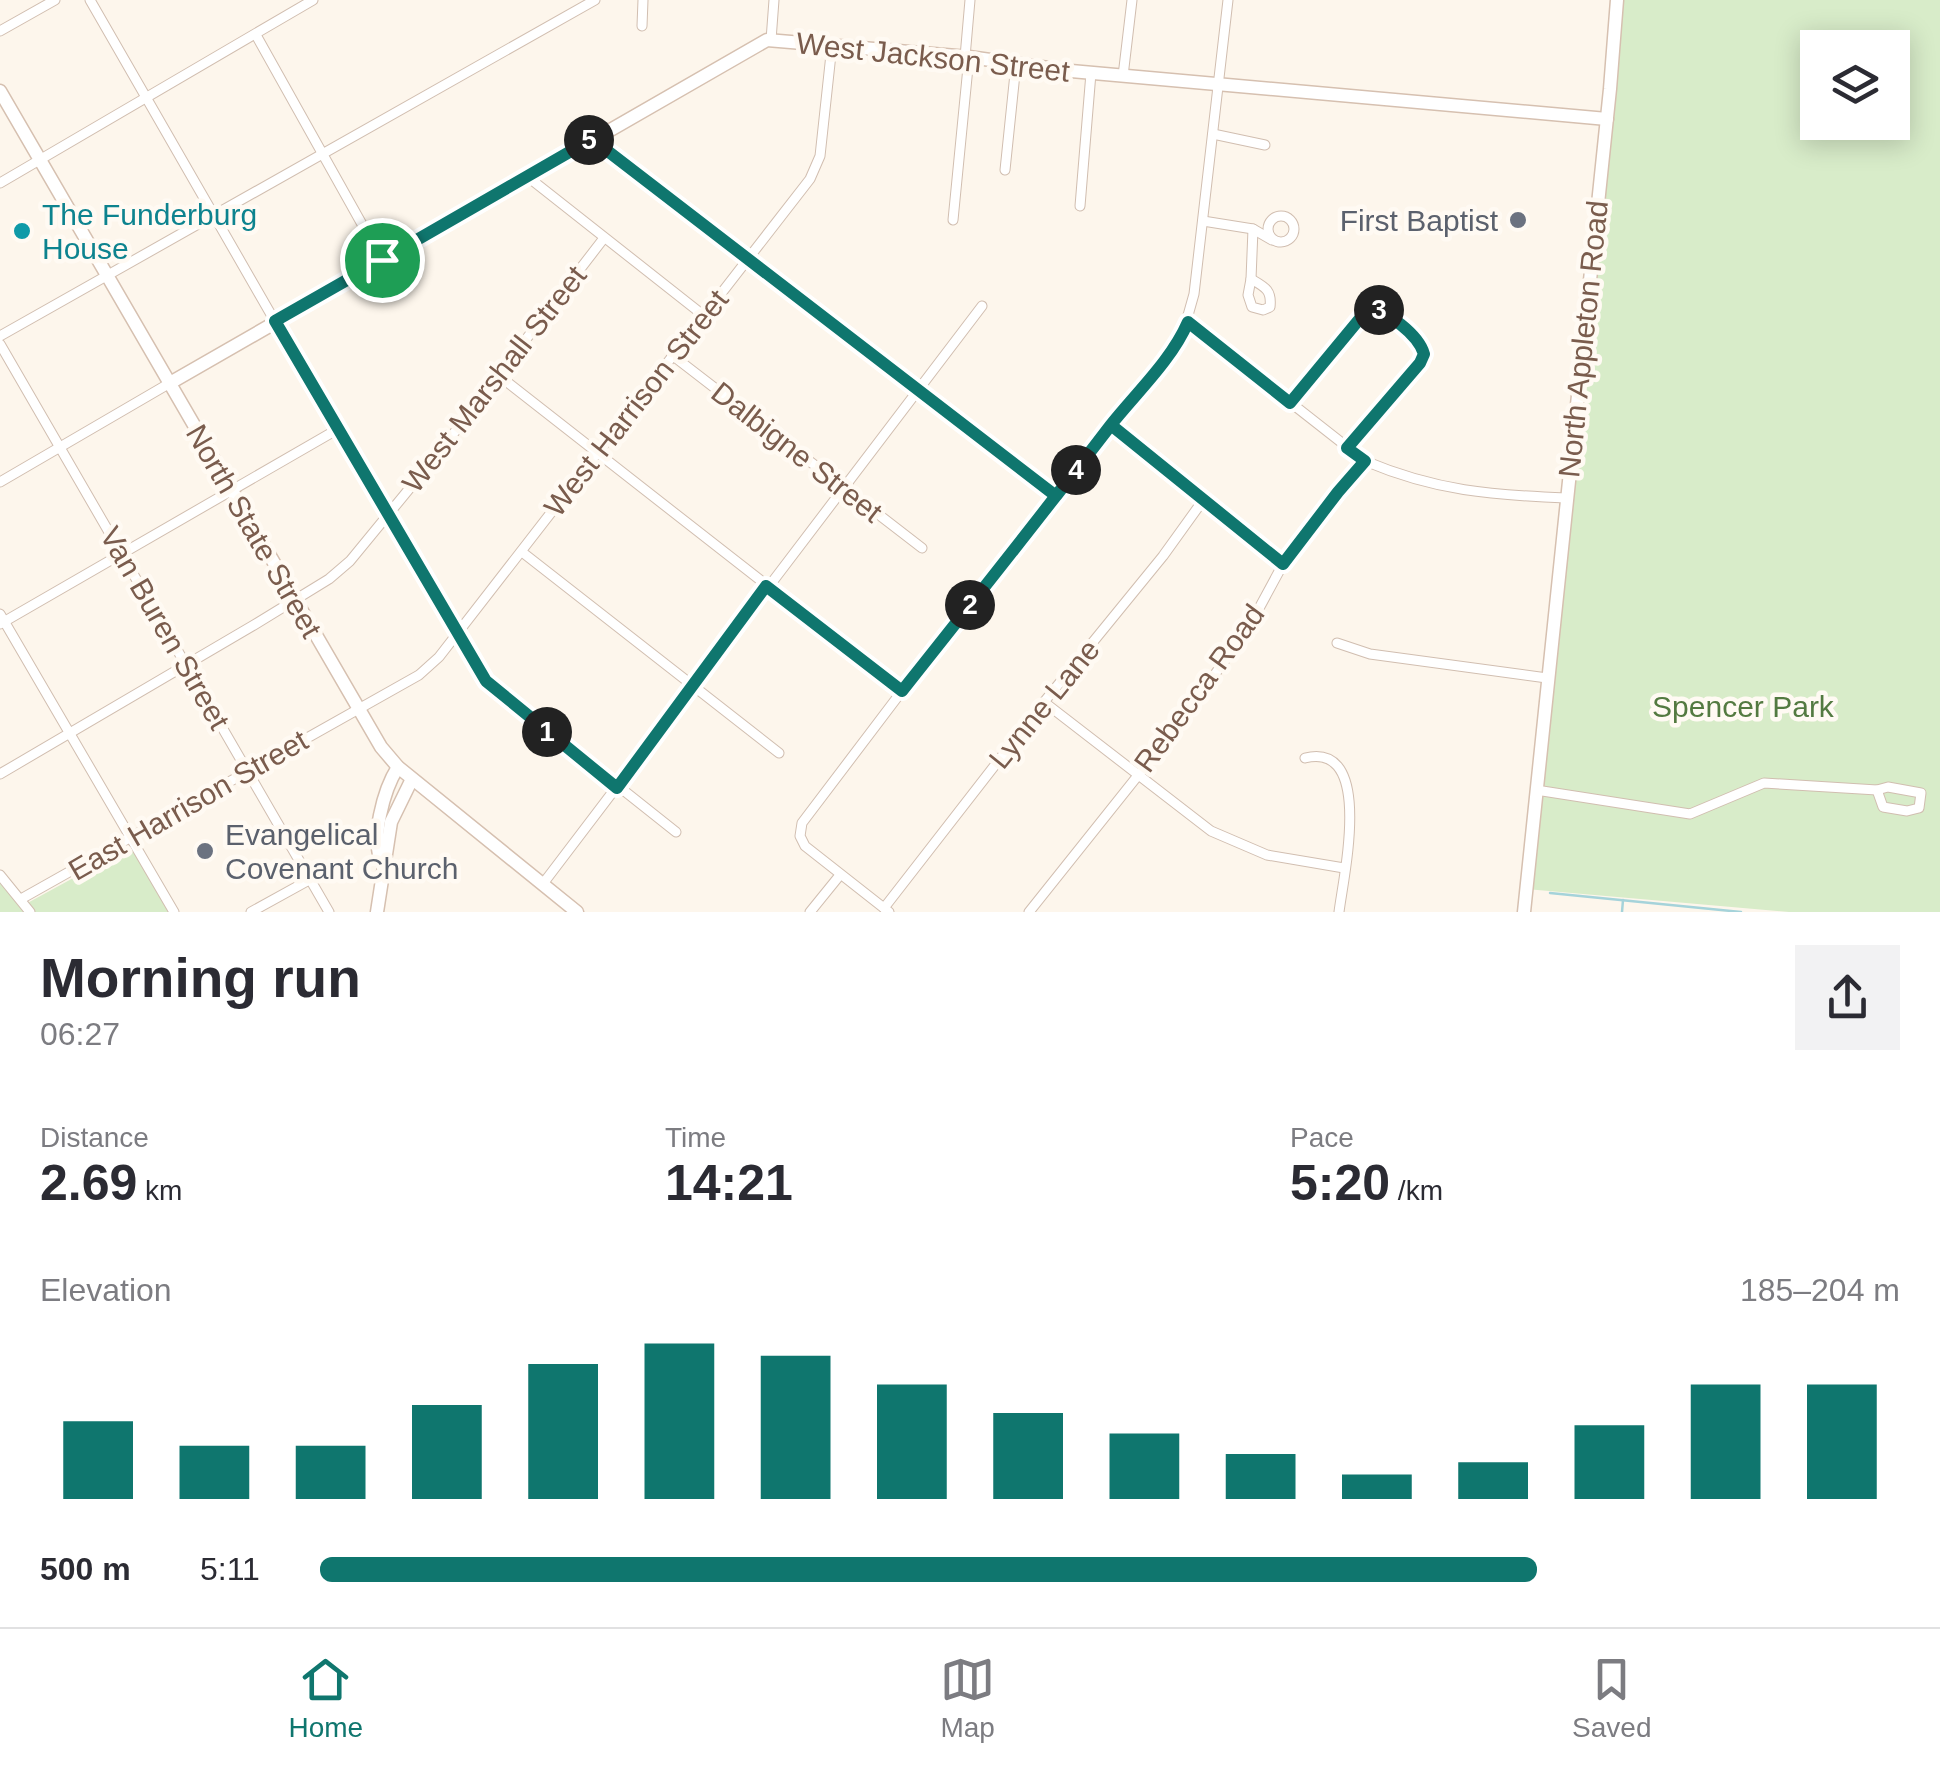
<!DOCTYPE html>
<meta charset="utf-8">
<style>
body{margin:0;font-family:Helvetica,sans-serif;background:#f2f2f3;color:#2b2b33;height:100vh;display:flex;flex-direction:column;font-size:38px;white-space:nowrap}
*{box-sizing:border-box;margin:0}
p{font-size:32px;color:#7c7c81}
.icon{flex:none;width:55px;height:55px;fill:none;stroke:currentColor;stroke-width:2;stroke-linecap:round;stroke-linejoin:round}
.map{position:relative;height:912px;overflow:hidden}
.details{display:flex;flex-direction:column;background:#fff;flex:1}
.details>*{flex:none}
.buttons{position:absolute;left:1800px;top:30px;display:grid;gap:20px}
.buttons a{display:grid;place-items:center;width:110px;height:110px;border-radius:0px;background:#fff;box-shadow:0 5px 25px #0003;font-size:50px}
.pin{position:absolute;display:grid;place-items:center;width:85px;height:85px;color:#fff;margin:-42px;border:5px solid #fff;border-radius:50%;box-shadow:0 2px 10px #0007}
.km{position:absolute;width:50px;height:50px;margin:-25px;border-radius:50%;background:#222;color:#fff;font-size:28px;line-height:50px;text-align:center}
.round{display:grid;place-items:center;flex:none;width:105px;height:105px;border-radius:0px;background:#f2f2f3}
.summary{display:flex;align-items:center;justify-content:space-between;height:170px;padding:0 40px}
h1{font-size:55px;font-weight:700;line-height:75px}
.metrics{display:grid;grid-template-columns:repeat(3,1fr);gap:15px;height:170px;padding:10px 40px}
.metrics div{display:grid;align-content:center}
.metrics b{font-size:50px;font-weight:700}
.metrics small{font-size:28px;font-weight:400}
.metrics p{font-size:28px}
.chart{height:280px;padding:20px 40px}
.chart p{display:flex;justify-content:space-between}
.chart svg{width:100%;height:180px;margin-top:10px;stroke:#0f766e;stroke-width:6}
ul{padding:0 40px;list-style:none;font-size:32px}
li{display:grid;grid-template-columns:160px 120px 1fr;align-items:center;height:75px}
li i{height:25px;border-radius:12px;background:#0f766e}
.tab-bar{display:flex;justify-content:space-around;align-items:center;height:140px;border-top:2px solid #e1e1e2;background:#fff;font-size:28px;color:#7c7c81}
.tab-bar a{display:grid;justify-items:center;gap:5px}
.tab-bar .current{color:#0f766e}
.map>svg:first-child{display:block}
</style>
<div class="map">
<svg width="1940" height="912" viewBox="0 0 1940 912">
<rect width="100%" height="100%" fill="#fdf6ec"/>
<g fill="#d8ecc9" fill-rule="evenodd">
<path d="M 1617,0 L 1940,0 L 1940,912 L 1789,912 L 1526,889 ZM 1818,48 L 1892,48 L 1892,122 L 1818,122 Z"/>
<polygon points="132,846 171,912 0,912 0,877 22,906"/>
</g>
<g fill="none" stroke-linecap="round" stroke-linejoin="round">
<g stroke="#a5d3da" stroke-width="2.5">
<polyline points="1550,893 1741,912"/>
<polyline points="1622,912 1623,900"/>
</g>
<defs>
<g id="street">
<polyline points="90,0 387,516 486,681 676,832"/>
<polyline points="642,26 643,0"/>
<polyline points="0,31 55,0"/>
<polyline points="256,35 382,260"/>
<polyline points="771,40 774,0"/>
<polyline points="965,57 970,0"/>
<polyline points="1123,76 1132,0"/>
<polyline points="1213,134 1265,145"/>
<polyline points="591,139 1056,496"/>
<polyline points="1005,170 1016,64"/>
<polyline points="528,177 703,315"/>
<polyline points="0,183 313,0"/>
<polyline points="1080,206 1091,73"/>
<circle cx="1281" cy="229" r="13"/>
<polyline points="953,220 969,57"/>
<polyline points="1203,221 1253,229 1272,240"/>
<path d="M 1251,279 C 1265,287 1272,290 1270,307 L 1263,310 L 1252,307 L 1248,295 Z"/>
<polyline points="1251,279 1253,229"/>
<path d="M 1188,322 L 1365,461 C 1436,491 1491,495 1566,498"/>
<polyline points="0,336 595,0"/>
<polyline points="0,344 329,912"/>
<polyline points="672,355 922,548"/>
<polyline points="498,375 902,691"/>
<path d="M 1290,403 L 1367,311 C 1386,308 1423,337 1424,357 L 1347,447"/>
<polyline points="1111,425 1283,564"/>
<polyline points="0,482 170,383"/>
<polyline points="522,552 779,753"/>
<polyline points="0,614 174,912"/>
<polyline points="0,624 338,429"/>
<polyline points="1337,643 1370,654 1547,678"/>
<polyline points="1044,702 1211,831 1267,855 1344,868"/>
<path d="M 1305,758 C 1375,741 1343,878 1339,912"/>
<polyline points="0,774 254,625 329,579 350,561 437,455 604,238"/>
<polygon points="1888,787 1921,793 1919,808 1907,811 1883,807 1877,790"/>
<polyline points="1536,790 1690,814 1764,783 1877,790"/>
<polyline points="0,875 30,912"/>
<polyline points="542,885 982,306"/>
<polyline points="21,899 419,675 439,657 810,179 820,156 832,45"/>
<polyline points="884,908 1044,702 1163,556 1204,499"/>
<polyline points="251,912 309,880"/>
<polyline points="810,912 840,875"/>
<polyline points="889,912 805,846 800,836 802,823 902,691 1183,333 1194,294 1228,0"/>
<polyline points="1029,912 1183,719 1250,625 1283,564 1338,491 1365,461"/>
</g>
<g id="secondary">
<polyline points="0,91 381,747 398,767 577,912"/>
<polyline points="170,383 767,40 969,57 1071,71 1607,119"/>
<path d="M 383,864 C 369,841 384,789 398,767"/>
<polyline points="377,912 391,822 412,779"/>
<polyline points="1524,912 1610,89 1617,0"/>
</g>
</defs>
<use href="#street" stroke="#d1beb0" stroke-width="11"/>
<use href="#secondary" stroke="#d6c0b0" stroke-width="15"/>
<use href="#street" stroke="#fff" stroke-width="9"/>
<use href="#secondary" stroke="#fff" stroke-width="12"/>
</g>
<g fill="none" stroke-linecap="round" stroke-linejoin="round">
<defs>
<path id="route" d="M 382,260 L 275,321 L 486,681 L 617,788 L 766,586 L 902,691 C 972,603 1042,515 1110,426 C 1136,393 1171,361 1188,322 L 1290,403 L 1367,310 C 1386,308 1419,336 1424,354 L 1420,363 L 1347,448 L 1365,461 L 1338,492 L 1283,564 L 1111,425 L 1108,429 L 1056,496 L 592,139 L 382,260"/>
</defs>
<use href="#route" stroke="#fff" stroke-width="20"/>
<use href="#route" stroke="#0f766e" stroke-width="12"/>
</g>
<g fill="#6b7280" stroke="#fffaf3" stroke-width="4">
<circle cx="1518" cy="220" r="10"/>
<circle cx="205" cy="851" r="10"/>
</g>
<circle fill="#0f9aa8" stroke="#fffaf3" stroke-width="4" cx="22" cy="231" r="10"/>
<g text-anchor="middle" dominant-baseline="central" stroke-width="9" stroke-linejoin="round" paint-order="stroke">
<g font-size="30" fill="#7a5c4d" stroke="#fffaf3">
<text transform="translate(933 57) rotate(6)">West Jackson Street</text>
<text transform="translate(1583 339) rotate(-84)">North Appleton Road</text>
<text transform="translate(494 379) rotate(-52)">West Marshall Street</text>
<text transform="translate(636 403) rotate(-52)">West Harrison Street</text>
<text transform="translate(797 452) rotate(38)">Dalbigne Street</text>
<text transform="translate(254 531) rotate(60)">North State Street</text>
<text transform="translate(165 628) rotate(60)">Van Buren Street</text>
<text transform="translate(1199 688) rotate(-54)">Rebecca Road</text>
<text transform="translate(1044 704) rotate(-51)">Lynne Lane</text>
<text transform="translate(188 805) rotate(-30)">East Harrison Street</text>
</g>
<g font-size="30" fill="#0d838f" stroke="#fffaf3" text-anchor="start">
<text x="42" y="214">The Funderburg<tspan x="42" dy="34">House</tspan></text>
</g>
<g font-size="30" fill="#5b616d" stroke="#fffaf3" text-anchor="end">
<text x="1498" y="220">First Baptist</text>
<text x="225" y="834" text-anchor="start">Evangelical<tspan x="225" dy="34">Covenant Church</tspan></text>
</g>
<g font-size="30" fill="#537a41" stroke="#fffaf3">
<text x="1743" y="706">Spencer Park</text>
</g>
</g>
</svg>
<div class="buttons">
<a><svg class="icon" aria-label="layers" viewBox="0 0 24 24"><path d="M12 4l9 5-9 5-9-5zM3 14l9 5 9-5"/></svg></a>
</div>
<div class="pin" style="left:382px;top:260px;background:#1e9e55"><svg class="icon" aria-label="arrive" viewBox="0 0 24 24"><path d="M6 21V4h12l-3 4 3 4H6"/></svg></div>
<b class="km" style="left:547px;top:732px">1</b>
<b class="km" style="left:970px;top:605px">2</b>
<b class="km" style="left:1379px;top:310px">3</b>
<b class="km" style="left:1076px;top:470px">4</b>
<b class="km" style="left:589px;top:140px">5</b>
</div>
<section class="details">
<div class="summary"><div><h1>Morning run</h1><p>06:27</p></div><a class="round"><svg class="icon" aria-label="share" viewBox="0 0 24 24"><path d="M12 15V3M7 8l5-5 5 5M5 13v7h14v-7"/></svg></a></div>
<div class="metrics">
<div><p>Distance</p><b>2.69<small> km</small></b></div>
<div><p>Time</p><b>14:21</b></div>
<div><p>Pace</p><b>5:20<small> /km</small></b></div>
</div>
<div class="chart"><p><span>Elevation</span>185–204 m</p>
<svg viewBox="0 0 160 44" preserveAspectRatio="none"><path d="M5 44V25M15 44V31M25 44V31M35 44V21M45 44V11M55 44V6M65 44V9M75 44V16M85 44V23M95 44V28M105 44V33M115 44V38M125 44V35M135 44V26M145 44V16M155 44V16"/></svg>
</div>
<ul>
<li><b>500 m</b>5:11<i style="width:77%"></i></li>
</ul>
</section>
<nav class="tab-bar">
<a class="current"><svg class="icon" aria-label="home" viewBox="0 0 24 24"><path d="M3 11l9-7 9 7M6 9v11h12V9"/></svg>Home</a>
<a><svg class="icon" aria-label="map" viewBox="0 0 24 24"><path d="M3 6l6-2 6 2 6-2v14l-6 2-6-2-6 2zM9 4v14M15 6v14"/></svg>Map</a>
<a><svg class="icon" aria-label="saved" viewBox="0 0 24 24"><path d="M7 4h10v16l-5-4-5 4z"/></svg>Saved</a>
</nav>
